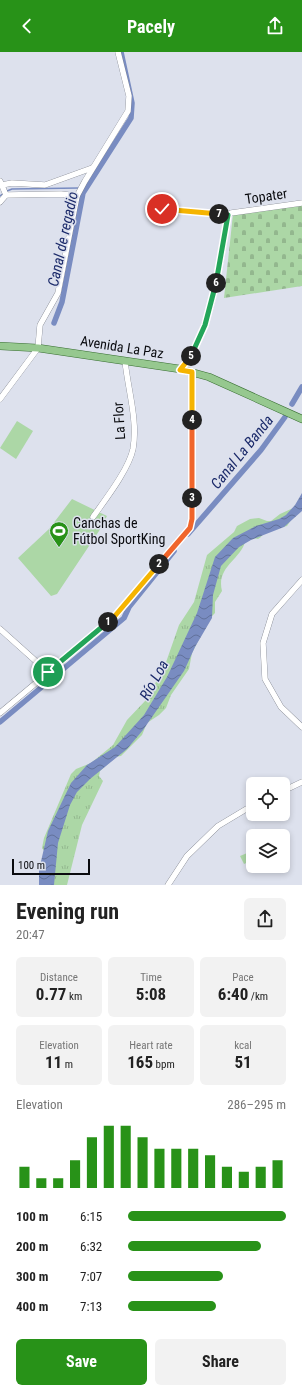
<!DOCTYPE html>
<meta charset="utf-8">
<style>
body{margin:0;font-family:"Roboto Condensed",sans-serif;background:#f2f2f2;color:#222;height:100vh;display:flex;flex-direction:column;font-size:15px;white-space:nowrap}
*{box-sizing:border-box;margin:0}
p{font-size:13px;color:#767676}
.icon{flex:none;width:22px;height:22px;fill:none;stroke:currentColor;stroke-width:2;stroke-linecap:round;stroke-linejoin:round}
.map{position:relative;height:833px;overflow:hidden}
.drawer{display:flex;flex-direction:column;background:#fff;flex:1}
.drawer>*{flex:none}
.fabs{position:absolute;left:246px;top:725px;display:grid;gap:8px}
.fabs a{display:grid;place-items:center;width:44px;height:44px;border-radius:6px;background:#fff;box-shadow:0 2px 6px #0003;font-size:20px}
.scale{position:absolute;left:12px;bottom:10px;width:78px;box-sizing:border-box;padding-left:4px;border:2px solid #0a0b0f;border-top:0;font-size:11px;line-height:14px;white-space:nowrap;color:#0a0b0f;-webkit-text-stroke:3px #dde1ed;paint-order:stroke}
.pin{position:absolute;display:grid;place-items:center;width:34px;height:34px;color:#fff;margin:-17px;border:2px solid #fff;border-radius:50%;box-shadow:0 1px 4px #0007}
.km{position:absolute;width:20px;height:20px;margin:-10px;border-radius:50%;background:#222;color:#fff;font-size:11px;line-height:20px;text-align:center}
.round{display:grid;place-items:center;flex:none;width:42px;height:42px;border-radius:6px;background:#f2f2f2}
.head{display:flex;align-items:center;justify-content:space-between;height:68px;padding:0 16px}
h1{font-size:22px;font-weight:700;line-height:30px}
.figures{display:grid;grid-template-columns:repeat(3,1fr);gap:6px;height:68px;padding:4px 16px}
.figures div{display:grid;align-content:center;border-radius:6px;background:#f2f2f2;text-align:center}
.figures b{font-size:17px;font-weight:700}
.figures small{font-size:11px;font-weight:400}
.figures p{font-size:11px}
.chart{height:112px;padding:8px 16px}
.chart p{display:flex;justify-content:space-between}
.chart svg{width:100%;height:72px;margin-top:4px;stroke:#289218;stroke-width:6}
.button{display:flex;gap:8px;margin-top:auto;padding:8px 16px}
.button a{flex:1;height:46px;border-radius:6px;background:#289218;color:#fff;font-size:16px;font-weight:700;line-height:46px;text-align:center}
.button a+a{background:#f2f2f2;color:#222}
ul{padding:0 16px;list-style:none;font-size:13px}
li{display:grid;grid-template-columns:64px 48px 1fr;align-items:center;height:30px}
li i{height:10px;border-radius:5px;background:#289218}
header{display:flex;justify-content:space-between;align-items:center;height:52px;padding:0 16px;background:#289218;color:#fff;font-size:18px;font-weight:700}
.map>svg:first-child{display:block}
</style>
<header><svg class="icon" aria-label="back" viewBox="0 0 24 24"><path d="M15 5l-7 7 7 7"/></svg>Pacely<svg class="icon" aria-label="share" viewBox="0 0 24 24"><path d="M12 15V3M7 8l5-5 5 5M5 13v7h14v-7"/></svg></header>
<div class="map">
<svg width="302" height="833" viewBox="0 0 302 833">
<defs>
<pattern id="grass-tufts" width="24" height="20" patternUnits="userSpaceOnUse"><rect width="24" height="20" fill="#acd7a6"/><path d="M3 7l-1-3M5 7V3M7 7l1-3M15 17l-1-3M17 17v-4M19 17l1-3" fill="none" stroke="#93b78e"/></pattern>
<pattern id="cemetery-stones" width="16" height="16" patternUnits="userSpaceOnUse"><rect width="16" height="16" fill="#acd7a6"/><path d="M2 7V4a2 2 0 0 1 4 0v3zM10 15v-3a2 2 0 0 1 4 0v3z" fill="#93b78e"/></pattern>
<pattern id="water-waves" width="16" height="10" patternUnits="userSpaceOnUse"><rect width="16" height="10" fill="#798cc1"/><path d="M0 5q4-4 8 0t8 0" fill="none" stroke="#61719b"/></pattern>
</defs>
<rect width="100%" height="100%" fill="#dde1ed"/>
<path fill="url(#grass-tufts)" d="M 302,452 L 287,474 L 263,480 L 261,485 L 258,487 L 252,486 L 245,490 C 240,508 216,515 222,539 L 215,550 L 215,561 L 209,567 L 192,601 L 189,617 L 171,643 L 166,656 L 159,663 L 147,671 L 142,683 L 121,704 L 115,705 L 100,719 L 99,724 L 103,729 L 82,773 L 67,833 L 39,833 L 41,827 L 45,800 L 42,796 L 44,786 L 71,722 L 76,717 L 91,711 L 113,693 L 127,668 L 145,649 L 164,616 L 179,573 L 194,550 L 207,503 L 234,480 L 237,474 L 250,467 L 259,466 L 267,469 L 271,469 L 280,462 Z"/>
<polygon fill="url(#cemetery-stones)" points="302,153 302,234 224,246 233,162"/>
<g fill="#acd7a6">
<polygon points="17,369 33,379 16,407 0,396"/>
<polygon points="72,447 107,464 99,479 57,542 51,544 18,506 49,477"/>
<polygon points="252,799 253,808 244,812 240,804"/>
</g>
<polygon fill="url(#water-waves)" points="302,441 302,459 284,475 251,488 239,495 221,514 213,543 212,566 195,595 184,619 143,678 127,697 90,727 77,740 70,753 58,791 54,833 39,833 39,818 48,779 71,731 87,713 115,695 144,663 167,625 197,561 215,505 233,486 256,474 279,467 286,463 295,453"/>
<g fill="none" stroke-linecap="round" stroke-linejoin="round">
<g stroke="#798cc1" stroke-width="1.5">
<polyline points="7,139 12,137 79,136"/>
<polyline points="0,144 4,141"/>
</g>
<g stroke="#798cc1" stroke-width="5.5">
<polyline points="54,271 62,250 83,141 131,66 132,51 121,0"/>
<polyline points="292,352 302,335"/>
<polyline points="188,482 261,398 285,365"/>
<polyline points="0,670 124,566 129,555 174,499"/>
</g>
<defs>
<g id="minor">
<polyline points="0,129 6,143"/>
<polyline points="2,133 12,131 45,133 92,116"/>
<polyline points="0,150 6,143 61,142 77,144"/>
<polyline points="162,157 228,163 231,161 302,151"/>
<path d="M 180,317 C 214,273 219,216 228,163"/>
<polyline points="0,347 38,296 40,273 58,241 77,144 85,129 128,59 129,44 118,0"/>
<path d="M 93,465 C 105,448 129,417 133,397 C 138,368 128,338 125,309"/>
<polyline points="302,528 272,562 263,591 265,627 281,655 302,675"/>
<polyline points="0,577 48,620"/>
<polyline points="0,661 115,565 190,476 192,467 192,320"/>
<polyline points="283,739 302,730"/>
<polyline points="168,833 187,804 218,774 253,753"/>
</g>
<polyline id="major" points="0,294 38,296 180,317 209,325 302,367"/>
</defs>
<use href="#minor" stroke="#737781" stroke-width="6"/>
<use href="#major" stroke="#386e32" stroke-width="8"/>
<use href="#minor" stroke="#fff" stroke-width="5.5"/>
<use href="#major" stroke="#96c88f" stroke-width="7"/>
</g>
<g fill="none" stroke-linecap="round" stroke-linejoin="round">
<defs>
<polyline id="split-1" points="48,620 108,570"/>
<polyline id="split-2" points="108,570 114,565 159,512"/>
<polyline id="split-3" points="159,512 190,476 192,467 192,446"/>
<polyline id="split-4" points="192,446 192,368"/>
<polyline id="split-5" points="191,304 180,318 192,320 192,368"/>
<polyline id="split-6" points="191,304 205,273 216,231"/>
<polyline id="split-7" points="216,231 228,163 219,162"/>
<polyline id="split-8" points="162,157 219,162"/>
</defs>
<use href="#split-1" stroke="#fff" stroke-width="8"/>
<use href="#split-2" stroke="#fff" stroke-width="8"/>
<use href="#split-3" stroke="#fff" stroke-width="8"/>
<use href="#split-4" stroke="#fff" stroke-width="8"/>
<use href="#split-5" stroke="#fff" stroke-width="8"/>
<use href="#split-6" stroke="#fff" stroke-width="8"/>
<use href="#split-7" stroke="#fff" stroke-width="8"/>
<use href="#split-8" stroke="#fff" stroke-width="8"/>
<use href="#split-1" stroke="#22a559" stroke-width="5"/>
<use href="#split-2" stroke="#f5b400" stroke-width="5"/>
<use href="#split-3" stroke="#f0652b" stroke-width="5"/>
<use href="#split-4" stroke="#f0652b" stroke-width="5"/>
<use href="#split-5" stroke="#f5b400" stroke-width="5"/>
<use href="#split-6" stroke="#22a559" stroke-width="5"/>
<use href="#split-7" stroke="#22a559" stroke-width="5"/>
<use href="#split-8" stroke="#f5b400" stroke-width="5"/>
</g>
<defs>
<symbol id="stadium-pin" viewBox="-11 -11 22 30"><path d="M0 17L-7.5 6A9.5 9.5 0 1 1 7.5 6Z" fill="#289218" stroke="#dde1ed"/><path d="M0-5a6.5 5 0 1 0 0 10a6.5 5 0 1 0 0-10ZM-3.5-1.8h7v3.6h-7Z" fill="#fff"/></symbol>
</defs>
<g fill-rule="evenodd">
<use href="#stadium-pin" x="48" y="468" width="22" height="30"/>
</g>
<g text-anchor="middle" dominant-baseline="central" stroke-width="3" stroke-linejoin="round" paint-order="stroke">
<g font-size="14" fill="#0a0b0f" stroke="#dde1ed">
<text transform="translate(266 144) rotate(-8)">Topater</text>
<text transform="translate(122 295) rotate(9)">Avenida La Paz</text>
<text transform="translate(119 369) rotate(-94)">La Flor</text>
</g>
<g font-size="14" fill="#0a0b0f" stroke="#dde1ed" text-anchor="start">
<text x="73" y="471">Canchas de<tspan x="73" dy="16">Fútbol SportKing</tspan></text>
</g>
<g font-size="15" font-style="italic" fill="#1b2a6a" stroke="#dde1ed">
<text transform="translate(63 187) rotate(-78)">Canal de regadio</text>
<text transform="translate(242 400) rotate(-51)">Canal La Banda</text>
<text transform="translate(154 628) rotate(-61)">Río Loa</text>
</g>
</g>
</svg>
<div class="fabs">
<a><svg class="icon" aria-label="locate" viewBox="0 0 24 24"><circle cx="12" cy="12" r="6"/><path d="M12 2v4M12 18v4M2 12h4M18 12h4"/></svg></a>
<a><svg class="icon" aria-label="layers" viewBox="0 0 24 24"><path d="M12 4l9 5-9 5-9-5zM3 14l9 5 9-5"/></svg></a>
</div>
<div class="scale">100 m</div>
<div class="pin" style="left:48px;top:620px;background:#1e9e55"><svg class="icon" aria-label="arrive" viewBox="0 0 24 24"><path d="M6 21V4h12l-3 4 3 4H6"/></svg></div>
<div class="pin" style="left:162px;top:157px;background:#d93025"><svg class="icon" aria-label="check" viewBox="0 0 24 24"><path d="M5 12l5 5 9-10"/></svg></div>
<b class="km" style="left:108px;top:570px">1</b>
<b class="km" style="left:159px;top:512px">2</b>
<b class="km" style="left:192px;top:446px">3</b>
<b class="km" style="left:192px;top:368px">4</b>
<b class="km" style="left:191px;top:304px">5</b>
<b class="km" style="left:216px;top:231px">6</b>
<b class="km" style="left:219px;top:162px">7</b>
</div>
<section class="drawer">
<div class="head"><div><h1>Evening run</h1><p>20:47</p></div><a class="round"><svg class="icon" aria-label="share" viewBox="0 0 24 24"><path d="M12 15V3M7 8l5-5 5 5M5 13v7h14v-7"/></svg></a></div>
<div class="figures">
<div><p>Distance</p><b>0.77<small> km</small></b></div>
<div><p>Time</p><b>5:08</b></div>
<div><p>Pace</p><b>6:40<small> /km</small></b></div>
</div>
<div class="figures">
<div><p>Elevation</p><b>11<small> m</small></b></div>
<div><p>Heart rate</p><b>165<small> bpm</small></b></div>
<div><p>kcal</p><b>51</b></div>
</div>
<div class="chart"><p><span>Elevation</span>286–295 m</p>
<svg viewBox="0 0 160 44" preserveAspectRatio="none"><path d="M5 44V31M15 44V38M25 44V38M35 44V27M45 44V13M55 44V6M65 44V6M75 44V13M85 44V20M95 44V20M105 44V20M115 44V24M125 44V31M135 44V34M145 44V31M155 44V27"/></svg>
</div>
<ul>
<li><b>100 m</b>6:15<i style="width:100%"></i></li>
<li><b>200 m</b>6:32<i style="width:84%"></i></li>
<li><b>300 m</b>7:07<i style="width:60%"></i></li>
<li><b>400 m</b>7:13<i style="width:56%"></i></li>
</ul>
<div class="button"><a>Save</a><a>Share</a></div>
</section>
